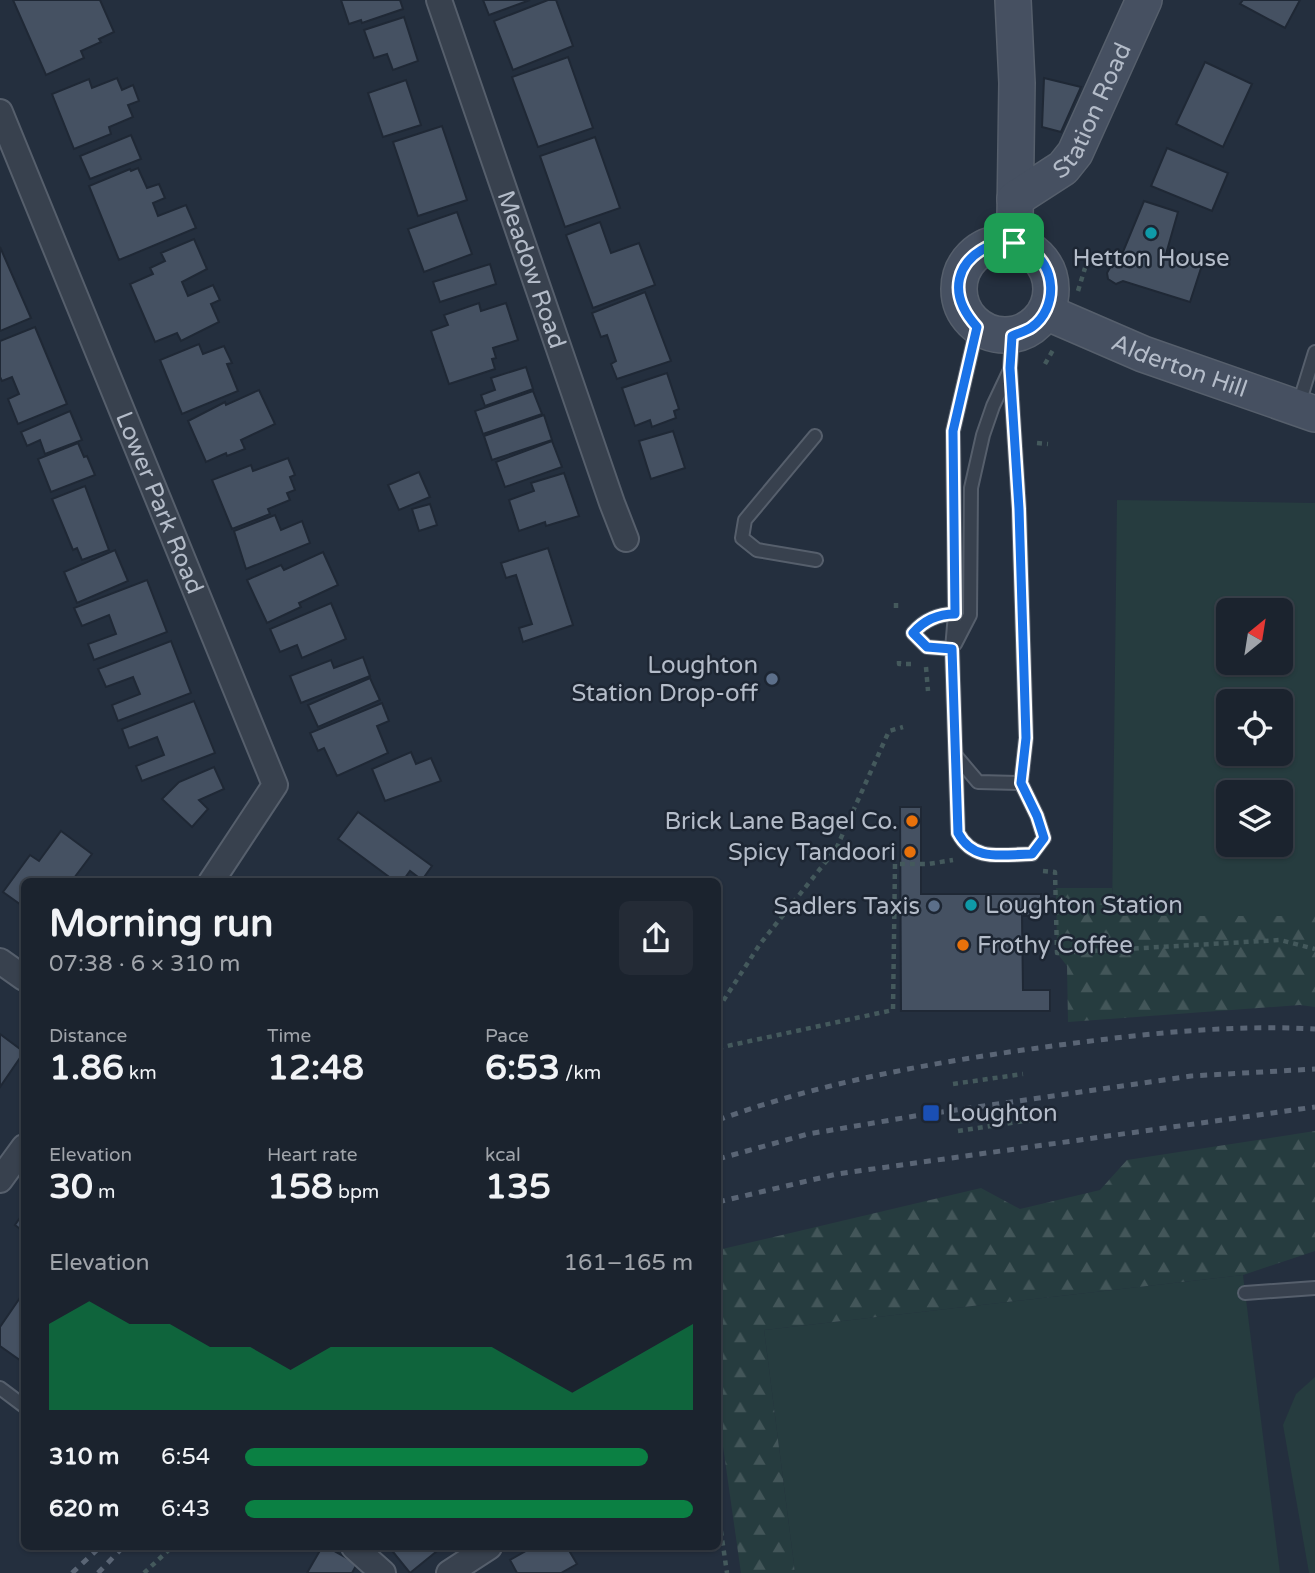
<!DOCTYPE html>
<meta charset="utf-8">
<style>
body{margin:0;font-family:"Varela Round",sans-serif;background:#242b36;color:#f1f3f6;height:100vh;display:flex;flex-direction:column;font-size:26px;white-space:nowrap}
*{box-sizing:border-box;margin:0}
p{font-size:23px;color:#a0a4aa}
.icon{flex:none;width:38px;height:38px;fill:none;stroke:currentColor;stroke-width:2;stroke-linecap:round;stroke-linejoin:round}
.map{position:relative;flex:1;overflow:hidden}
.panel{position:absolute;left:21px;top:878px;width:700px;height:672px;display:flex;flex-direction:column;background:#1b232e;border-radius:10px;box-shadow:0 2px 5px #0004,0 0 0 2px #39404a}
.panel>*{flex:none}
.needle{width:46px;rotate:30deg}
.fabs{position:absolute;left:1216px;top:598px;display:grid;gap:14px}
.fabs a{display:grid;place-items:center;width:77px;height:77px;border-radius:10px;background:#1b232e;box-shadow:0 2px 5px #0004,0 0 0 2px #39404a;font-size:35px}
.pin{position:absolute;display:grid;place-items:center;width:60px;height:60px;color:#fff;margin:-30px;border-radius:14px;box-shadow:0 4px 10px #0006}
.round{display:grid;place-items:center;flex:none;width:74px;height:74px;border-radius:10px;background:#242b36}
.head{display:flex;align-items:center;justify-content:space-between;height:119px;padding:0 28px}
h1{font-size:38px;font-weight:800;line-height:52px}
.stats{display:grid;grid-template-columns:repeat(3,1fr);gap:10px;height:119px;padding:7px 28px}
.stats div{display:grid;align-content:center}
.stats b{font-size:35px;font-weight:800}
.stats small{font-size:19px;font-weight:400}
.stats p{font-size:19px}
.chart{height:196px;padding:14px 28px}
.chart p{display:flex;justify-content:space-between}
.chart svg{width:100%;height:126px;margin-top:7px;fill:#0b8043;opacity:.7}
ul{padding:0 28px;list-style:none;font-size:23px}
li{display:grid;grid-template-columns:112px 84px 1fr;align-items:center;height:52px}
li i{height:18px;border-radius:9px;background:#0b8043}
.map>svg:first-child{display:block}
</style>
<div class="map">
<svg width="1315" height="1573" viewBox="0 0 1315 1573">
<defs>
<pattern id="forest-firs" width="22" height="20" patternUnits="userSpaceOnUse" patternTransform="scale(1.75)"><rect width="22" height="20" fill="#263c3f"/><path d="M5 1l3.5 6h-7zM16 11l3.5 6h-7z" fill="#435659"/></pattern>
</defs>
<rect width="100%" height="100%" fill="#242f3e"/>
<g fill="#263c3f" fill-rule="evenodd">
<path d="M 1117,500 L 1315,503 L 1315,916 L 1112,916 ZM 1228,611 L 1281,611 L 1281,663 L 1228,663 ZM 1228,702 L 1281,702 L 1281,754 L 1228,754 ZM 1228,793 L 1281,793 L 1281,845 L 1228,845 Z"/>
<polygon points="1243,1275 1280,1573 795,1573 764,1330"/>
<polygon points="1315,1377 1315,1573 1309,1573 1283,1425 1296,1394"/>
</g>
<g fill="url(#forest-firs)">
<polygon points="1056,888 1112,888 1112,916 1315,916 1315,1007 1300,1005 1068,1022 1067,966 1057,953"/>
<polygon points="1315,1131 1315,1251 1243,1275 764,1330 795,1573 741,1573 718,1411 718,1250 981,1188 1020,1209 1100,1190 1127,1160"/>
</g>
<g fill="#455162" stroke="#1f2835" stroke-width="2">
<polygon points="13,0 100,0 114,32 99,39 101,42 81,51 84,58 46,75"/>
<polygon points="341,0 400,0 403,9 362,23 361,20 349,24"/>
<polygon points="483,0 530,0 489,15"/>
<polygon points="548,0 556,0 573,46 513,70 494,21"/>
<polygon points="1243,0 1300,0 1285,28 1240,4"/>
<polygon points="404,17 418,61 393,70 387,54 374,58 364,30"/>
<polygon points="568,57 593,128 538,147 512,77"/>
<polygon points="1205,62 1252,84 1223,147 1176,124"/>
<polygon points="117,78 122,90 133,85 139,101 128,105 133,117 109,127 111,134 74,149 52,94 89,79 92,88"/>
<polygon points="1044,78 1081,87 1061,132 1042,127"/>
<polygon points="406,80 421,125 383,137 368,93"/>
<polygon points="442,126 467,200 418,216 393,142"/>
<polygon points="131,135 141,159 90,179 80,156"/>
<polygon points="595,137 620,208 565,227 540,156"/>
<polygon points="1167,148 1228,173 1212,211 1151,186"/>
<polygon points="138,168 147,188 159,184 165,198 153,203 158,216 186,205 196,228 119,260 89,186 130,169 131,171"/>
<polygon points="1144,201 1178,212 1166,254 1202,265 1190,302 1123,281 1116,284 1108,279 1107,273 1112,264 1118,264"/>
<polygon points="457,212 472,254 424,272 408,229"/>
<polygon points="600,222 611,253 639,243 655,285 593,308 566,235"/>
<polygon points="194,239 207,269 182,282 188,296 213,285 220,300 211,304 219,322 181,341 177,333 155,342 130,284 153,274 150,268 165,261 161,253"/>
<polygon points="0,247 31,318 0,331"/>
<polygon points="490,264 496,284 440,302 433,282"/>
<polygon points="645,292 671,361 617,379 611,364 616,361 607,335 601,337 592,313"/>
<polygon points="479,303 481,311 506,303 518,340 493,348 496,358 492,359 495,369 449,384 431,331 448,325 444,315"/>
<polygon points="35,327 67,404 18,424 8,399 19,394 12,377 2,381 0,377 0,341"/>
<polygon points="199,344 203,354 224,346 232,363 227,364 238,391 182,414 160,360"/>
<polygon points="526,367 533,389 485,406 481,395 495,390 491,378"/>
<polygon points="667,373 679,409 674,411 676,418 652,427 650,420 635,426 622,388"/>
<polygon points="259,390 275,424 241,440 245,449 227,456 226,453 206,462 188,421 225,402 226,405"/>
<polygon points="533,391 542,414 483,434 475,411"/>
<polygon points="70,411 82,440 45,454 40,440 27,446 21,432"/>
<polygon points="544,415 552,440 492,460 484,436"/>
<polygon points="673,431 685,468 651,479 639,441"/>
<polygon points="552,441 562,467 505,487 496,462"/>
<polygon points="78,443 84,457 87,456 95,475 51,492 38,459"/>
<polygon points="288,458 295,475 290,477 295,490 287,493 290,500 268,509 270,514 232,529 212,480 251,465 253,471"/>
<polygon points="419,472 430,497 399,510 388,485"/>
<polygon points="564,473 579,516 546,526 545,522 519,531 509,500 534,491 531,483"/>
<polygon points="85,486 109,550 82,560 77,548 73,550 52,499"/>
<polygon points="430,504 437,525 419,531 412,509"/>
<polygon points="275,515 281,530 302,521 310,543 246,569 234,531"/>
<polygon points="548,548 573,625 523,642 519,628 532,624 516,575 506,578 501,563"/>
<polygon points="115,550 128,581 77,603 64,572"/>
<polygon points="323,552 338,585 299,603 301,607 267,623 247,580 281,565 284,570"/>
<polygon points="147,580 167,632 94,660 88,644 116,634 109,615 82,626 74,608"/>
<polygon points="331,603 346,639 302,658 297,645 280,652 270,629"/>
<polygon points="171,641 191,693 118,721 112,705 140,694 133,677 106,687 98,669"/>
<polygon points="363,657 370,676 301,703 290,676 331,660 334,668"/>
<polygon points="370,678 380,700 318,727 308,705"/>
<polygon points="194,701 215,753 142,781 136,766 164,755 157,737 129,748 122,729"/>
<polygon points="382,703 389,721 377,726 388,753 337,776 324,748 318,751 310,733"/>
<polygon points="411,752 416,764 431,758 441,781 385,801 372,769"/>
<polygon points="214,767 224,789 199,800 208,809 192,827 162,799 179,782"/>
<polygon points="900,807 921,807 921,894 1041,894 1041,916 1022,916 1023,990 1050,990 1050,1011 901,1011"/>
<polygon points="358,812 432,866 422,880 410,871 402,882 396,882 338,839"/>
<polygon points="61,831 92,854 71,882 24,882 24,907 3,892 30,855 39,861"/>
<polygon points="0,1034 24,1052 0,1087"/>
<polygon points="24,1212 24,1232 15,1225"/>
<polygon points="24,1292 24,1363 0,1346 0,1327"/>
<polygon points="322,1547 327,1547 357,1564 352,1573 307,1573"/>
<polygon points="389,1547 442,1547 410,1573"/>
<polygon points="533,1547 567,1547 577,1564 561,1573 517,1573 510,1560"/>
</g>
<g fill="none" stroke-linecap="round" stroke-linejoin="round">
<defs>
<g id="lane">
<path d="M 977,327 L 953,431 L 955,614 L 952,649 L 958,833 C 974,863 1003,854 1032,854 L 1044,838 L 1037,816 L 1021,783 L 1026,738 L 1019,509 L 1010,368 L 1012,336"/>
<polyline points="1298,407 1315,352"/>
<polyline points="815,436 745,520 742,538 757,550 816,560"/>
<polyline points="955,644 970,615 971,488 983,435 993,406 1009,372"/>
<path d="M 952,649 L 927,647 L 913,633 C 924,620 937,614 955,614"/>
<polyline points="956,756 978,782 1021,783"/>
<polyline points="1245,1293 1315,1288"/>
<polyline points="0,1388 24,1406"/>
</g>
<g id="street">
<path id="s1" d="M 439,0 L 612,503 L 626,539"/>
<path id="s2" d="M 0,112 L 275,785 L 211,882"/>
<polyline points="0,961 24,978"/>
<polyline points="0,1180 24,1147"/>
<polyline points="354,1547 383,1573"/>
<polyline points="449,1573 489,1547"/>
</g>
<g id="secondary">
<polyline points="1013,0 1017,83 1015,217"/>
<path id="s3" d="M 1015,199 L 1063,168 L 1075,153 L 1144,0"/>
<circle cx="1005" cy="289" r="46"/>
<path id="s4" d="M 1046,312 L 1143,354 L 1315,414"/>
</g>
</defs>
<use href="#lane" stroke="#565f6c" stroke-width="16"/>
<use href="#street" stroke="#565f6c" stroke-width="28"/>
<use href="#secondary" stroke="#565f6c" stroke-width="38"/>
<g stroke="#44595c" stroke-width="4.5" stroke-dasharray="5 5" stroke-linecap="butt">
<polyline points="1078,291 1085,268"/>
<polyline points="1045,364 1053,350"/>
<polyline points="1037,443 1048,444"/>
<polyline points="896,603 896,611"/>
<polyline points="899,661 899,664 914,664"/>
<polyline points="926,667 928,691"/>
<polyline points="1043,871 1055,872 1057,953 1280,940 1315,949"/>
<polyline points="718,1009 760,944 836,849 889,731 903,727"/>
<polyline points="718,1048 893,1010 895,864 928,864 953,860"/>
<polyline points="953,1084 1023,1074"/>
<polyline points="958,1131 1030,1120"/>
<polyline points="718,1511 727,1573"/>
<polyline points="144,1573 172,1547"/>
</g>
<use href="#lane" stroke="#38414e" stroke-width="12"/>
<use href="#street" stroke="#38414e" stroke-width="24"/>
<use href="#secondary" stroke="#465061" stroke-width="35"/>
<g stroke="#5a6575" stroke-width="5" stroke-dasharray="7 7" stroke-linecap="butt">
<path d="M 718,1120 C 822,1082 935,1062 1045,1047 C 1134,1035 1224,1024 1315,1029"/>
<polyline points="718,1159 808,1134 921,1115 1191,1076 1315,1069"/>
<polyline points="718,1202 837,1174 1315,1107"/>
<polyline points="72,1573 100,1547"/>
<polyline points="98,1573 123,1547"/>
</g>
</g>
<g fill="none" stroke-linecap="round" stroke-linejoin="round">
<defs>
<path id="route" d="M 996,243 C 1008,243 1017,243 1028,249 C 1057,265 1058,308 1032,327 C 1027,331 1018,333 1012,336 L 1010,368 L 1019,509 L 1026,738 L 1021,783 L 1037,816 L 1044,838 L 1032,854 C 1003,854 974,863 958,833 L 952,649 L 927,647 L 913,633 C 924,620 937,614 955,614 L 953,431 L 977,327 C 947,294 954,259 996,243 Z"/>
</defs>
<use href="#route" stroke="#fff" stroke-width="14"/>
<use href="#route" stroke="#1a73e8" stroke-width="9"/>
</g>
<g fill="#0f9aa8" stroke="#1d2633" stroke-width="2.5">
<circle cx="1151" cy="233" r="7"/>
<circle cx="971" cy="905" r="7"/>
</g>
<g fill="#5c6f8a" stroke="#1d2633" stroke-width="2.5">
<circle cx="772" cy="679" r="7"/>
<circle cx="934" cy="906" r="7"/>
</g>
<g fill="#e8710a" stroke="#1d2633" stroke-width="2.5">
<circle cx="912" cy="821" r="7"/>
<circle cx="910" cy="852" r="7"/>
<circle cx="963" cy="945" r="7"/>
</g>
<rect fill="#1a4fb4" stroke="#1d2633" stroke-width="2.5" x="922" y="1104" width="18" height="18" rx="3.5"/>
<g text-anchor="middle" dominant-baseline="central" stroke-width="5" stroke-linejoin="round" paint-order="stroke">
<g font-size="24" fill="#b4bcc9" stroke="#1d2633">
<text stroke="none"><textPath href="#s3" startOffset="122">Station Road</textPath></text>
<text stroke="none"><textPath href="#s1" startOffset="285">Meadow Road</textPath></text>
<text stroke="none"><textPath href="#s4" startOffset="144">Alderton Hill</textPath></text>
<text stroke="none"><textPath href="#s2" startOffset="422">Lower Park Road</textPath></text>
</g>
<g font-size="24" fill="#b4bcc9" stroke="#1d2633" text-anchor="end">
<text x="1151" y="258" text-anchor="middle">Hetton House</text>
<text x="758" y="665">Loughton<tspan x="758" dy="28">Station Drop-off</tspan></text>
<text x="898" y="821">Brick Lane Bagel Co.</text>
<text x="896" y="852">Spicy Tandoori</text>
<text x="985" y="905" text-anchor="start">Loughton Station</text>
<text x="920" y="906">Sadlers Taxis</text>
<text x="977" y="945" text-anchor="start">Frothy Coffee</text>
<text x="947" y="1113" text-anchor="start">Loughton</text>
</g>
</g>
</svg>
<div class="fabs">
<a><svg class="needle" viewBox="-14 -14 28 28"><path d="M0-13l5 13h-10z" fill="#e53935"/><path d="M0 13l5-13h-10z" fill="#a0a4aa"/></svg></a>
<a><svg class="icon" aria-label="locate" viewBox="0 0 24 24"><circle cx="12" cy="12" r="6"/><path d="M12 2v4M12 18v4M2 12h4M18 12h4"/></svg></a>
<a><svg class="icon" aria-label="layers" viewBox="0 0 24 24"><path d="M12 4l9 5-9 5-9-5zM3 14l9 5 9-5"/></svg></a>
</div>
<div class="pin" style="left:1014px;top:243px;background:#1e9e55"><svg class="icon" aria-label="arrive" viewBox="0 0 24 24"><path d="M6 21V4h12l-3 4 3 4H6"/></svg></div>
<section class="panel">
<div class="head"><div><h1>Morning run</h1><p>07:38 · 6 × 310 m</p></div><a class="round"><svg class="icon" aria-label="share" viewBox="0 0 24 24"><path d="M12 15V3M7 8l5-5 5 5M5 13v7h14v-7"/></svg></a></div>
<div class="stats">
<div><p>Distance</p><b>1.86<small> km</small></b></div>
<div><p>Time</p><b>12:48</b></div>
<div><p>Pace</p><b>6:53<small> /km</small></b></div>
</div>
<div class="stats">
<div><p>Elevation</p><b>30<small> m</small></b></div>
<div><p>Heart rate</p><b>158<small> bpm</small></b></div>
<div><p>kcal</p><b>135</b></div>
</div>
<div class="chart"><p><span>Elevation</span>161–165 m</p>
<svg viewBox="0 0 160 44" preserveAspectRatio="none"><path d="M0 44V14L10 6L20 14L30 14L40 22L50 22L60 30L70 22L80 22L90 22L100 22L110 22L120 30L130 38L140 30L150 22L160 14V44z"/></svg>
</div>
<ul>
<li><b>310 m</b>6:54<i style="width:90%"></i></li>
<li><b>620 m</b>6:43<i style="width:100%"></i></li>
</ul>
</section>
</div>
